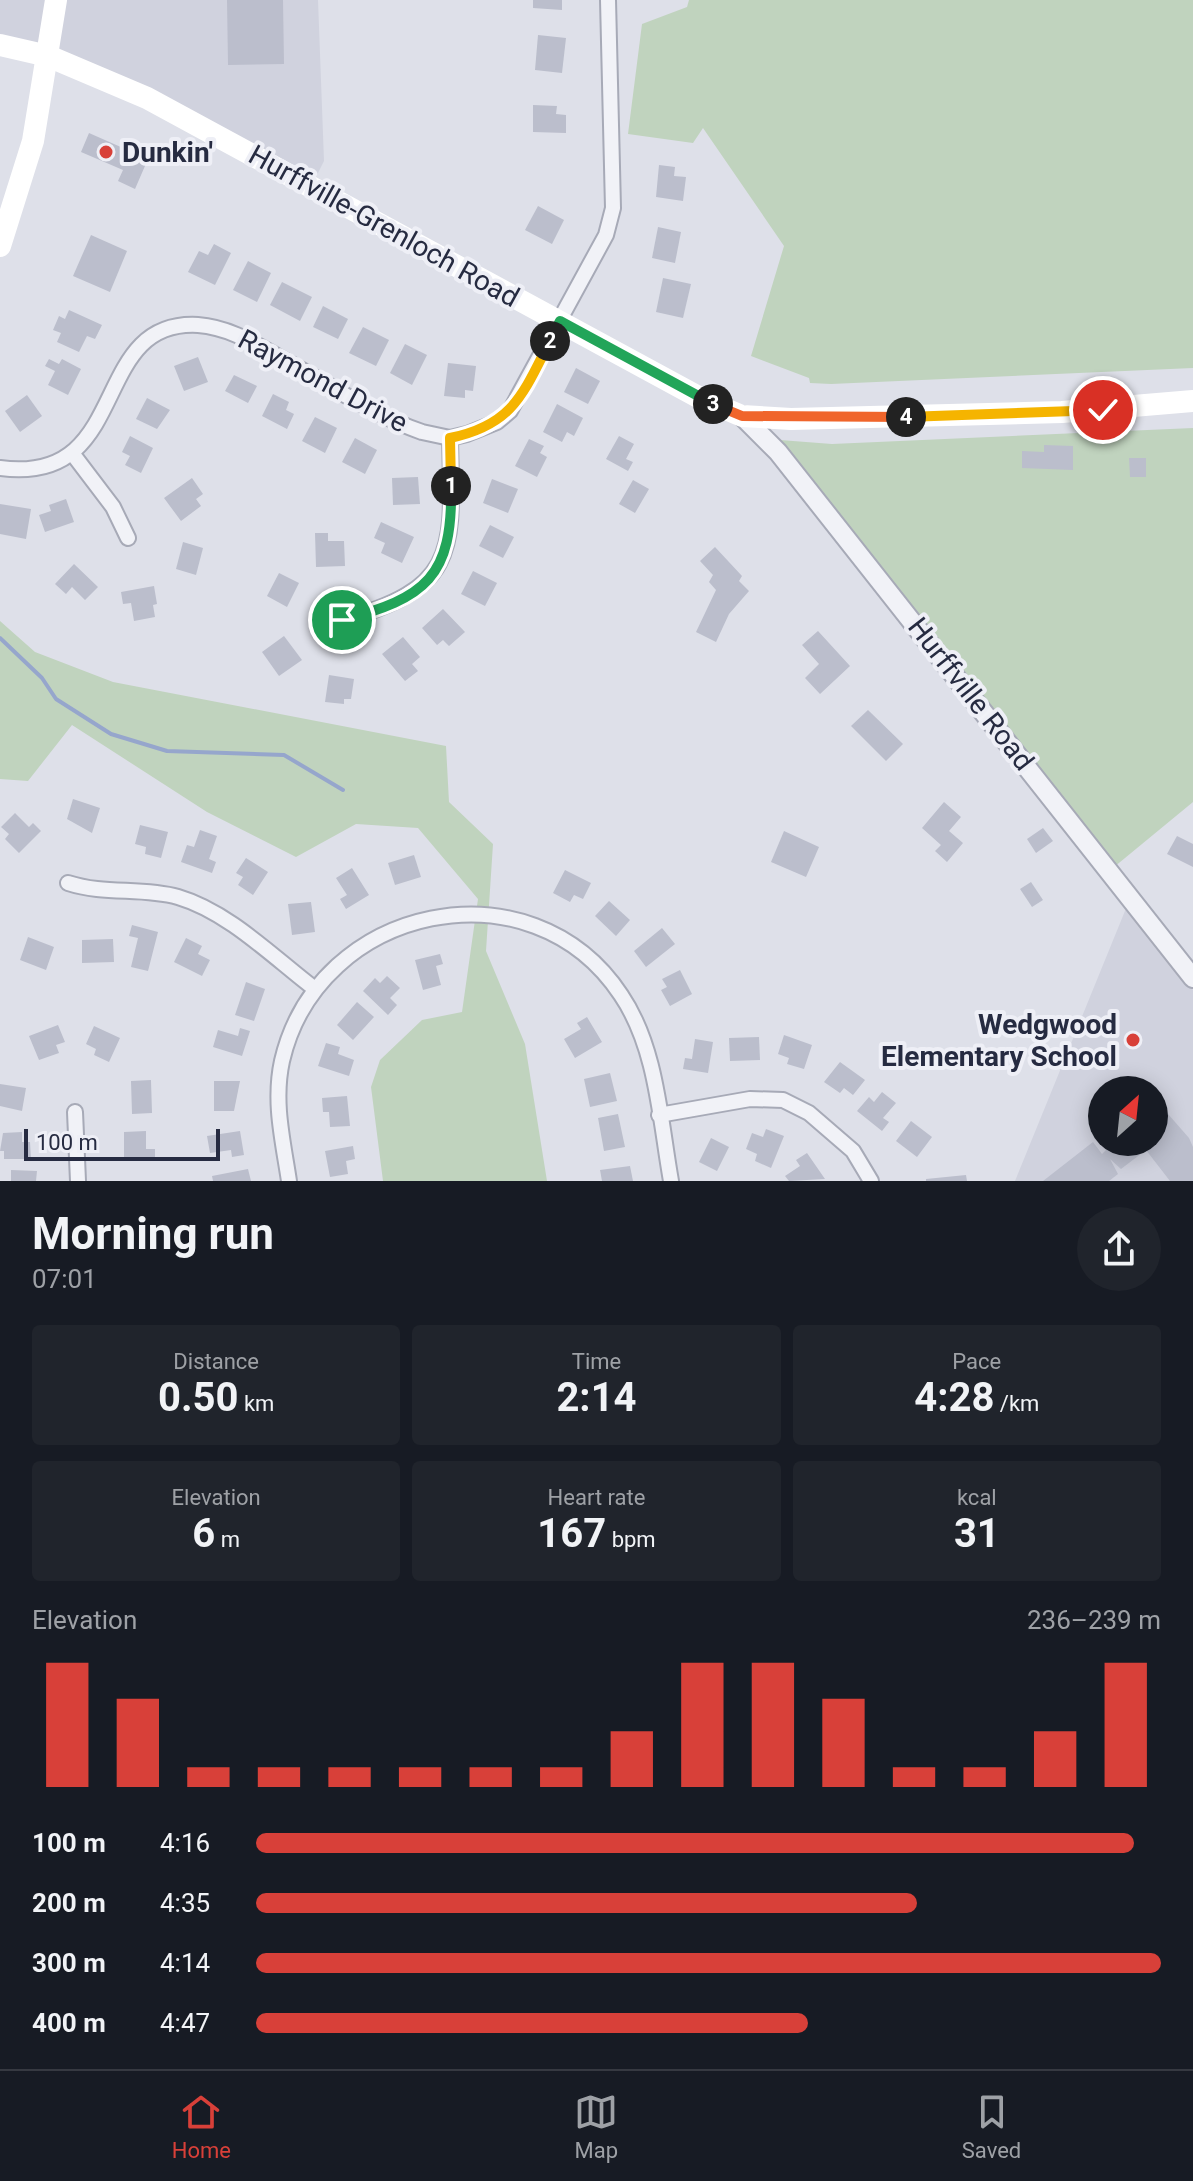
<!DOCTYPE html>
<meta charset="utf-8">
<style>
body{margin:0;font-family:Roboto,sans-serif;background:#20242c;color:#f1f3f6;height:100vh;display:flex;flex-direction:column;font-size:30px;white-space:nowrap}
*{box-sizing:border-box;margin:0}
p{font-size:26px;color:#9ea1a6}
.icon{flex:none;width:44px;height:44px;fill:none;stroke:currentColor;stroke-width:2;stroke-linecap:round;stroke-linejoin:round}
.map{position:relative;height:1181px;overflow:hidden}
.panel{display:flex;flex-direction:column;background:#171b24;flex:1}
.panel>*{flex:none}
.needle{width:52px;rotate:27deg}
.fabs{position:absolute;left:1088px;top:1076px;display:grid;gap:16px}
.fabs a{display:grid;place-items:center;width:80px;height:80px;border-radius:50%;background:#171b24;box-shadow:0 4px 20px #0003;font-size:40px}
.scale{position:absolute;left:24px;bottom:20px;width:196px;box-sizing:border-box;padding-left:8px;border:4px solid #262b41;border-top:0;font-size:22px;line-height:28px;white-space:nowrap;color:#262b41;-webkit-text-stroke:6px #eeeff6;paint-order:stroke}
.pin{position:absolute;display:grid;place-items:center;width:68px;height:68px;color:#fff;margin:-34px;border:4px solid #fff;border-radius:50%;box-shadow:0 2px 8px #0007}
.km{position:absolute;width:40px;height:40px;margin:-20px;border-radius:50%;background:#222;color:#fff;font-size:22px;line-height:40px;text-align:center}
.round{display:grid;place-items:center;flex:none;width:84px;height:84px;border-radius:42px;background:#20242c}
.head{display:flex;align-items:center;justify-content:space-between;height:136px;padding:0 32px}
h1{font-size:44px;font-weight:700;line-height:60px}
.metrics{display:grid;grid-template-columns:repeat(3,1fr);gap:12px;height:136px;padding:8px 32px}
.metrics div{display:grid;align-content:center;border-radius:8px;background:#20242c;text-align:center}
.metrics b{font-size:40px;font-weight:700}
.metrics small{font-size:22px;font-weight:400}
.metrics p{font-size:22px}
.chart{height:224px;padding:16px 32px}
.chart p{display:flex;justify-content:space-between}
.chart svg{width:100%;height:144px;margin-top:8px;stroke:#d84039;stroke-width:6}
ul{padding:0 32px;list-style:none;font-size:26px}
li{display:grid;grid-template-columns:128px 96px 1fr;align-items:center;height:60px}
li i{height:20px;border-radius:10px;background:#d84039}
.menu{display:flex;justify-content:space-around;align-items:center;height:112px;border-top:2px solid #363941;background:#171b24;font-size:22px;color:#9ea1a6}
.menu a{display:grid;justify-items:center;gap:4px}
.menu .current{color:#d84039}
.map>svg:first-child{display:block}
</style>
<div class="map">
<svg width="1193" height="1181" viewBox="0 0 1193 1181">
<rect width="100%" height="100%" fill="#dee0e9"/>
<g fill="#d0d2de" fill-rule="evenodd">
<polygon points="0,0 318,0 324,161 311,187 202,127 0,45"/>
<path d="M 1127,906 L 1193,990 L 1193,1181 L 1015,1181 ZM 1102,1090 L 1154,1090 L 1154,1142 L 1102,1142 Z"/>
</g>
<g fill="#c0d3be">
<polygon points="689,0 1193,0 1193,368 831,384 810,383 809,378 751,356 784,246 703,128 693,143 628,134 642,24 687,7"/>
<polygon points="1193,428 1193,802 1108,872 767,439 832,444"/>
<polygon points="0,621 35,652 113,682 446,746 449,802 493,844 486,951 525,1044 547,1181 383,1181 371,1087 380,1060 422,1020 462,1012 478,899 418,828 356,824 296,857 207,812 72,725 28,781 0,779"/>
</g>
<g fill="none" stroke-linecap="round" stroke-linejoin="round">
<polyline stroke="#96a6cc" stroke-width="4" points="0,638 42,678 56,699 111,734 167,751 284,755 343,790"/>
</g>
<g fill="#bbbecc">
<polygon points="227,0 283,0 284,64 228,65"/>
<polygon points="533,0 562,0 562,10 533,8"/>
<polygon points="538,35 566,38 562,73 535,70"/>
<polygon points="533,105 557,106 556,114 566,115 566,133 533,132"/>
<polygon points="89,133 148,159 135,189 118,181 123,170 81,152"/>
<polygon points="659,165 675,167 674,176 686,177 683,201 656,197"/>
<polygon points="538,206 564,220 552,244 525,230"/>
<polygon points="658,227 681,232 675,263 652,258"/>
<polygon points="91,235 127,251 110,292 73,276"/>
<polygon points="214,244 231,253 215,285 188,272 199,251 208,255"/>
<polygon points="248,261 271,273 257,302 233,290"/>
<polygon points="663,278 691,284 683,318 656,312"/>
<polygon points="282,282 312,297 300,321 270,305"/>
<polygon points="323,306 348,319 338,339 313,327"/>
<polygon points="69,310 102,325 95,339 87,336 79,352 57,342 61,333 53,330 59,316 65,319"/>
<polygon points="363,327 389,340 376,366 349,353"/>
<polygon points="405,344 427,355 412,385 390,373"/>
<polygon points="198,357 208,382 184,391 174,366"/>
<polygon points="49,359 59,364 62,359 81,369 68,395 48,385 55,371 45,366"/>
<polygon points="448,363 476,366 473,391 465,390 465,398 444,396"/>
<polygon points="576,368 600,381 588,404 564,392"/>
<polygon points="234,375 257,386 248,403 225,391"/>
<polygon points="273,394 289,402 286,410 294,414 287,429 262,416"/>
<polygon points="27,395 42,416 20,432 5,411"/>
<polygon points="147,398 170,410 157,429 136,419"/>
<polygon points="557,404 583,418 574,436 567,432 562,442 543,432"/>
<polygon points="315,417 337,428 325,453 302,441"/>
<polygon points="130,436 153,448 141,473 125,465 130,456 122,452"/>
<polygon points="619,436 634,444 626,459 633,462 628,471 606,459"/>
<polygon points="355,438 377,450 365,474 342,462"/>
<polygon points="529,439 544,446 540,453 547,457 537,477 515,466"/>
<polygon points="1044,445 1073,446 1073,470 1022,468 1022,451 1044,452"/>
<polygon points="1129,458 1146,458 1146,477 1130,477"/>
<polygon points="418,477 420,504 393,505 392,478"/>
<polygon points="192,478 203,494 196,499 201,506 181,521 164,498"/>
<polygon points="492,479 518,489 508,513 483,503"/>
<polygon points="633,480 649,489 635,513 619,504"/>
<polygon points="66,499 74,522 45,532 39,515 51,511 49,505"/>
<polygon points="0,504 31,509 26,539 0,534"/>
<polygon points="381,522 414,537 402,563 381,553 385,543 374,538"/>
<polygon points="490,525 514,537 503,558 479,546"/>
<polygon points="315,533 328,533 328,541 344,541 345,566 316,567"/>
<polygon points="183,542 203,548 196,575 176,569"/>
<polygon points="715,547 742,576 739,581 749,591 729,614 716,642 696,632 716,590 709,582 713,575 700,561"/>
<polygon points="74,564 98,587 85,600 72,587 66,594 55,584"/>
<polygon points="473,571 497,583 485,606 461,594"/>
<polygon points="279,573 299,583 287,607 267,596"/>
<polygon points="154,586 157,604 153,605 155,617 134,621 131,603 123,604 121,592"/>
<polygon points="443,609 465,632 449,646 443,640 437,645 422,628"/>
<polygon points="818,631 850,666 820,694 805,678 819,664 802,645"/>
<polygon points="284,636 302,660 279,676 262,652"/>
<polygon points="403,637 420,657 412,664 418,671 405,681 382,654"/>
<polygon points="329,675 354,679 351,699 344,699 344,704 325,702"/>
<polygon points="868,710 903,744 886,761 851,726"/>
<polygon points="73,799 100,808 92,833 67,819"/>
<polygon points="944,802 961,817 949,831 963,843 947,862 935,851 941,845 922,828"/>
<polygon points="15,813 29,827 33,823 41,831 19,853 5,839 9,834 1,827"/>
<polygon points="140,825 168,832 161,858 145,854 146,847 135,844"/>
<polygon points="1043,828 1053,841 1036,853 1027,839"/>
<polygon points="200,830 217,836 209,859 216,862 212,873 181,862 187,845 194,847"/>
<polygon points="784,831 819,847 806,877 771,862"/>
<polygon points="1177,836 1193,844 1193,867 1167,854"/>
<polygon points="414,855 421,877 395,885 388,863"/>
<polygon points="246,858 268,872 253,895 238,885 243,877 236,873"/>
<polygon points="352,868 369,895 346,909 340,899 347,895 336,878"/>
<polygon points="565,870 591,883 583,899 574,895 570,902 553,893"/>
<polygon points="1031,882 1043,900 1032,907 1020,889"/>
<polygon points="609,901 630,920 616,936 595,916"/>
<polygon points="311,902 315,932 292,935 288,904"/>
<polygon points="132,925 158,932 148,971 131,967 138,938 129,936"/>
<polygon points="662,928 675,944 646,967 634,951"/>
<polygon points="28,937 54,947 46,970 20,960"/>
<polygon points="186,938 202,946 198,954 210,960 202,976 174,962"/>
<polygon points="113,939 114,962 82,963 82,940"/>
<polygon points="440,954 443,964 436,966 441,985 423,990 415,960"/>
<polygon points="680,970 692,994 670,1006 661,990 667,987 662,979"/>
<polygon points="387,976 400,988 390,998 397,1005 388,1015 363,991 375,978 380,983"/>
<polygon points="246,982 265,989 254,1021 235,1015"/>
<polygon points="357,1002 374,1017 353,1040 337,1025"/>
<polygon points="587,1017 602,1042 575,1058 564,1039 581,1029 577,1023"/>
<polygon points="58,1025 65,1042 56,1045 59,1053 39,1060 29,1036"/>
<polygon points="94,1026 120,1038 109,1062 94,1055 96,1049 86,1044"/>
<polygon points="240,1028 250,1031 242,1056 213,1047 218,1030 238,1036"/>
<polygon points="784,1035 812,1045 804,1069 787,1064 789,1058 778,1054"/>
<polygon points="759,1037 760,1060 730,1061 729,1038"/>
<polygon points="695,1039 713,1042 708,1073 683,1069 685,1058 692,1059"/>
<polygon points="326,1043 340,1047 338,1054 354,1060 349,1076 318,1066"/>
<polygon points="840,1062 865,1080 853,1095 844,1088 840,1093 824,1082"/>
<polygon points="610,1073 617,1101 590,1107 584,1079"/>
<polygon points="151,1080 152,1113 132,1114 131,1081"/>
<polygon points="214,1081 240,1081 234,1111 214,1111"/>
<polygon points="0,1084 26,1088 22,1111 0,1106"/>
<polygon points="882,1092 896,1103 883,1118 889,1122 882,1131 857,1111 869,1097 874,1102"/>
<polygon points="347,1096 350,1126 330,1127 329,1112 323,1112 322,1098"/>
<polygon points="1154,1098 1189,1138 1193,1147 1193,1181 1170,1181 1146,1150 1121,1169 1110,1159 1118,1174 1109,1181 1043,1181 1093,1142 1102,1154 1106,1150 1097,1138 1102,1134 1102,1142 1154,1142"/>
<polygon points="618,1114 625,1147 604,1151 598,1118"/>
<polygon points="911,1121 932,1137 917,1157 896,1141"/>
<polygon points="766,1129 784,1136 771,1168 755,1161 757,1154 746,1149 752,1133 763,1137"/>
<polygon points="146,1131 146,1149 155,1149 155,1161 124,1161 124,1132"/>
<polygon points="240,1131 244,1155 232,1157 231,1150 210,1153 207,1136"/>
<polygon points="22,1132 22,1142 30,1142 31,1159 4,1159 4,1151 0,1151 3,1133"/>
<polygon points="711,1138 729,1147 717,1171 699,1162"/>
<polygon points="353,1146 355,1159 346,1161 348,1174 330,1177 325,1151"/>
<polygon points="807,1153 825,1179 789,1181 785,1176 800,1166 796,1160"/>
<polygon points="630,1166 633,1181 602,1181 600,1170"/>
<polygon points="248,1169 251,1181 213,1181 212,1176"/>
<polygon points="11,1170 37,1171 36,1181 11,1181"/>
<polygon points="966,1175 967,1181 926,1181 926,1179"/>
</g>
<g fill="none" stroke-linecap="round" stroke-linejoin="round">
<defs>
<g id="minor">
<polyline points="72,453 113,507 128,538"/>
<path d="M 0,468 C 134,486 87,319 198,325 C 227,327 252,342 277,356 C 324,381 372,415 422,432 L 450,438 L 467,434 L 497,422 L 510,411 L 606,235 L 613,208 L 608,0"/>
<path d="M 342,620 C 462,588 452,546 450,438"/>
<path d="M 68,883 C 105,895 141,887 178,897 C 229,912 274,958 315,989"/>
<polyline points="75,1112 78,1181"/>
<polyline points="659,1115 750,1099 783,1100 809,1113 853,1151 871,1181"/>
<path d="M 289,1181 C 283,1141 273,1102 282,1061 C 318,905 531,859 621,995 C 657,1048 660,1120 671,1181"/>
</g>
<polyline id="tertiary" points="742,416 778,452 1193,978"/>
</defs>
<use href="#minor" stroke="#a7aab7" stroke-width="18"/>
<use href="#tertiary" stroke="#a7aab7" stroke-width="22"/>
<use href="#minor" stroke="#f1f2f7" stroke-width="14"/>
<use href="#tertiary" stroke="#f1f2f7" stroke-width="18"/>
<g stroke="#fff" stroke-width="22">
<polyline points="0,45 48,56 147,98 702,399 742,416 791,419 1062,412 1193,401"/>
<polyline points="0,246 33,141 56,0"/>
</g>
</g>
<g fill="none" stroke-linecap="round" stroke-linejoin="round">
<defs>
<path id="split-1" d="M 342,620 C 426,598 453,577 451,486"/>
<path id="split-2" d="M 451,486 L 450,438 C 513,425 523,394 550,341"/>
<polyline id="split-3" points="550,341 560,321 713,404"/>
<polyline id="split-4" points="713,404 742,416 906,417"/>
<polyline id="split-5" points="906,417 1103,410"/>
</defs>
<use href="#split-1" stroke="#fff" stroke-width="16"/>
<use href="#split-2" stroke="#fff" stroke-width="16"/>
<use href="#split-3" stroke="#fff" stroke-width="16"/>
<use href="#split-4" stroke="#fff" stroke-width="16"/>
<use href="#split-5" stroke="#fff" stroke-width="16"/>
<use href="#split-1" stroke="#22a559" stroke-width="10"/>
<use href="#split-2" stroke="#f5b400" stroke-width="10"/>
<use href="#split-3" stroke="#22a559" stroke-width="10"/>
<use href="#split-4" stroke="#f0652b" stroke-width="10"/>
<use href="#split-5" stroke="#f5b400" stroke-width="10"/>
</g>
<g fill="#d84039" stroke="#eeeff6" stroke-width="3">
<circle cx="106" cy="152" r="8"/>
<circle cx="1133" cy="1040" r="8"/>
</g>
<g text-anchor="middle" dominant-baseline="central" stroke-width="8" stroke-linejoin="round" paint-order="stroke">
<g font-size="28" font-weight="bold" fill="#262b41" stroke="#eeeff6" text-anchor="start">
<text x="122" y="152">Dunkin'</text>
<text x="1117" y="1024" text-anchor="end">Wedgwood<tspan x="1117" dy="32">Elementary School</tspan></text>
</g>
<g font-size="28" fill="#262b41" stroke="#eeeff6">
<text transform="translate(384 226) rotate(29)">Hurffville-Grenloch Road</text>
<text transform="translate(323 381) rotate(28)">Raymond Drive</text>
<text transform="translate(971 694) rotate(52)">Hurffville Road</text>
</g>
</g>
</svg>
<div class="fabs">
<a><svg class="needle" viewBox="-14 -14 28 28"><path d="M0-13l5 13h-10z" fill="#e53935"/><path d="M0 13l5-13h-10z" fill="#9ea1a6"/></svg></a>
</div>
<div class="scale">100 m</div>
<div class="pin" style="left:342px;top:620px;background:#1e9e55"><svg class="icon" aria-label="arrive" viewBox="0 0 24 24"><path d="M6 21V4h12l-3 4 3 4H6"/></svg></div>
<div class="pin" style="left:1103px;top:410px;background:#d93025"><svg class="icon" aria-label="check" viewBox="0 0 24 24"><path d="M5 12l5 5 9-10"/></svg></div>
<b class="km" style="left:451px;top:486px">1</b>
<b class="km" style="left:550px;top:341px">2</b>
<b class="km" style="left:713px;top:404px">3</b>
<b class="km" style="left:906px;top:417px">4</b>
</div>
<section class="panel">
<div class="head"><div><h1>Morning run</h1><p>07:01</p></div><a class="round"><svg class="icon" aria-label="share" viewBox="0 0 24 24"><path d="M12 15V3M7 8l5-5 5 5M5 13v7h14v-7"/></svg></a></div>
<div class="metrics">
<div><p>Distance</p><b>0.50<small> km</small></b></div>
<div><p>Time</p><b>2:14</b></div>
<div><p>Pace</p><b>4:28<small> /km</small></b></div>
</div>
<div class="metrics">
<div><p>Elevation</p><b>6<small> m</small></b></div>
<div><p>Heart rate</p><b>167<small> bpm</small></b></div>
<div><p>kcal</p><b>31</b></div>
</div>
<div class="chart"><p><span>Elevation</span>236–239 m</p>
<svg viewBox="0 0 160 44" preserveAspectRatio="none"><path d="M5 44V6M15 44V17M25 44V38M35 44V38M45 44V38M55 44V38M65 44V38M75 44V38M85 44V27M95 44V6M105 44V6M115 44V17M125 44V38M135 44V38M145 44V27M155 44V6"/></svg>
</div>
<ul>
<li><b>100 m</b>4:16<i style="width:97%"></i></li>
<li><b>200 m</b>4:35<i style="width:73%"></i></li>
<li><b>300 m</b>4:14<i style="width:100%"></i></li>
<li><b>400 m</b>4:47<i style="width:61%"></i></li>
</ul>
</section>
<nav class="menu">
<a class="current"><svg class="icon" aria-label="home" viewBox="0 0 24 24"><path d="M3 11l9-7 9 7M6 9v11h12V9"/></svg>Home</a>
<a><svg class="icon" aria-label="map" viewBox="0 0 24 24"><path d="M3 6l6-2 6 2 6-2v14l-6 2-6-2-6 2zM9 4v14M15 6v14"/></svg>Map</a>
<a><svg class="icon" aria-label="saved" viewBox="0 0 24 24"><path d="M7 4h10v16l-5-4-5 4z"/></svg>Saved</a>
</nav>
